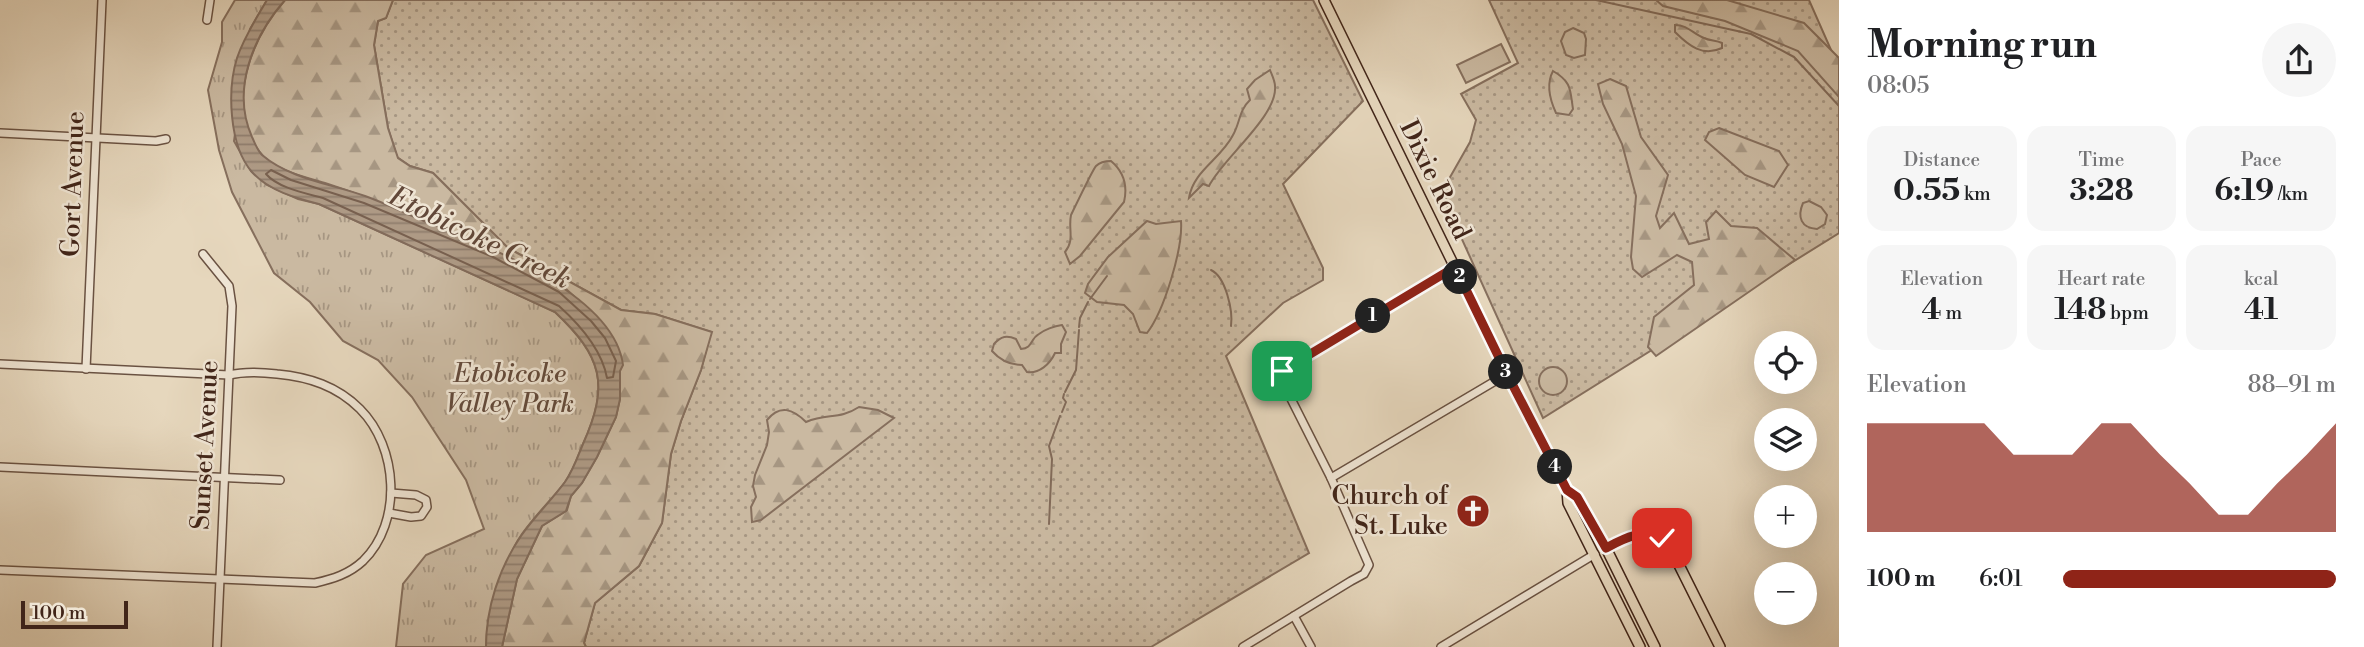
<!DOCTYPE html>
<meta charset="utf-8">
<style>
body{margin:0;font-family:"Libre Bodoni",serif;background:#f6f6f6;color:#202124;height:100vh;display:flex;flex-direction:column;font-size:26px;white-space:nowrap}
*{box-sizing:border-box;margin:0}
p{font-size:23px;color:#757577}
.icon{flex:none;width:38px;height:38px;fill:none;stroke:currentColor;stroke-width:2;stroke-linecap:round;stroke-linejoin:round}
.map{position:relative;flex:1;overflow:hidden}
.drawer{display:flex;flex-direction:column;background:#fff;width:525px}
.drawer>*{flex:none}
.fabs{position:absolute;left:1754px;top:331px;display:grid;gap:14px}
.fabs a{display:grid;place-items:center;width:63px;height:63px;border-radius:50%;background:#fff;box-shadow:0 7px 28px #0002;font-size:35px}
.scale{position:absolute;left:21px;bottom:18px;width:107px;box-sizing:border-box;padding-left:7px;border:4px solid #412519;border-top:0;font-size:19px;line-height:24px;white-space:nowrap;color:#412519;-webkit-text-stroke:5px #efe5d4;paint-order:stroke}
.pin{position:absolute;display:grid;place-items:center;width:60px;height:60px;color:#fff;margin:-30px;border-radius:14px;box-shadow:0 4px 10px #0006}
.km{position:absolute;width:35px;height:35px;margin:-18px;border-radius:50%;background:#222;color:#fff;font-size:19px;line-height:35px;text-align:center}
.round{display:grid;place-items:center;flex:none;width:74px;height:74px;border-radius:37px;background:#f6f6f6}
.summary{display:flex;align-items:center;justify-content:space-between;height:119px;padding:0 28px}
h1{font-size:38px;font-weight:700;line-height:52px}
.stats{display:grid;grid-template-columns:repeat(3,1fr);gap:10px;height:119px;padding:7px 28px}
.stats div{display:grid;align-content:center;border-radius:18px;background:#f6f6f6;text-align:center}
.stats b{font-size:30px;font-weight:700}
.stats small{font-size:19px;font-weight:400}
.stats p{font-size:19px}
.chart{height:196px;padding:14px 28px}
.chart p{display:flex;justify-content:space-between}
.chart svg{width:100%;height:126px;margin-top:7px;fill:#8f2418;opacity:.7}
ul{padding:0 28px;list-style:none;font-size:23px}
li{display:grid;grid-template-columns:112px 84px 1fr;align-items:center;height:52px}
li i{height:18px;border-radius:9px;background:#8f2418}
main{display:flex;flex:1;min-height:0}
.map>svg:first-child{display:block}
</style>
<main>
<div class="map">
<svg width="1839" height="647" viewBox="0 0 1839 647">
<defs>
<pattern id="grass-dots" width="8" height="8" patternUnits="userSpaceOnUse" patternTransform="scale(1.75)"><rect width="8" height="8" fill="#cab9a1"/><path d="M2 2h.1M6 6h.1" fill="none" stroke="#a69682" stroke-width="1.8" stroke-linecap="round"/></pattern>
<pattern id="forest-firs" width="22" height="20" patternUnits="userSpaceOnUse" patternTransform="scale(1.75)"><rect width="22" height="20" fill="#cab9a1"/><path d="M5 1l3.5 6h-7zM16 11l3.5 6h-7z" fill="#a69682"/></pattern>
<pattern id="park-tufts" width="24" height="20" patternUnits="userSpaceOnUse" patternTransform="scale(1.75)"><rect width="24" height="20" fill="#cab9a1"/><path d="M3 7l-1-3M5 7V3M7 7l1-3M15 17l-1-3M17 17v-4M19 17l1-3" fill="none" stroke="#a69682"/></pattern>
<pattern id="water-rules" width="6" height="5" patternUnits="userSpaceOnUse" patternTransform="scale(1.75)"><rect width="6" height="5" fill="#ae9a85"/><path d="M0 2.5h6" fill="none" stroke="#8f7d6c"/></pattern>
</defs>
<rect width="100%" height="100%" fill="#e6d7bd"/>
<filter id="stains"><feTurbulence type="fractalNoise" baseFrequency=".00286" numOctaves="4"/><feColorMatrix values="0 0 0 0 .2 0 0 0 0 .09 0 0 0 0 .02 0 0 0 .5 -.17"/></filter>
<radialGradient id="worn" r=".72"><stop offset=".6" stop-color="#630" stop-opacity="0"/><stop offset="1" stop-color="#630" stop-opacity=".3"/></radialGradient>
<g fill="url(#grass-dots)" stroke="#866f5d" stroke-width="2">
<polygon points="393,0 1313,0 1363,101 1283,184 1323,268 1323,280 1283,303 1226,356 1309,553 1151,647 586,647 584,643 595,603 639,566 662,523 671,454 681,421 701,370 711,332 655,314 621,310 508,248 433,173 410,166 397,157 388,128 374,45 378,21 386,18"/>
<polygon points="1489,0 1809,0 1839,68 1839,233 1543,418 1441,193 1470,142 1476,120 1461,94 1518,63"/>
</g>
<g fill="url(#forest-firs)" stroke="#866f5d" stroke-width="2">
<path d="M 285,0 L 393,0 L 386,18 L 378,21 L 374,45 L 388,128 L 398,158 L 410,166 L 433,173 L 508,248 L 621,310 L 655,314 L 712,332 L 701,370 L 681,421 L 671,454 L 662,523 L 639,566 L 595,603 L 584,643 L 586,647 L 502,647 L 517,579 L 542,526 L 567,510 L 571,496 L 582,483 L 597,457 L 616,417 L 620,399 L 620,371 L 579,301 L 564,287 C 485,251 407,209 325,183 C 304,177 272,170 259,151 C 225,104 251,39 285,0 Z"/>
<polygon points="1656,0 1727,0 1804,23 1839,58 1839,97 1798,51 1725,21 1663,6"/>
<path d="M 1675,25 C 1688,25 1693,34 1704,38 C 1710,41 1716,40 1722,43 L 1722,48 C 1703,57 1689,46 1675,32 Z"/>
<path d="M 1270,70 C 1272,75 1275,81 1275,86 C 1278,116 1222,159 1209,186 L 1203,184 L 1189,198 C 1193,171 1221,159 1233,135 C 1240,123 1239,110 1250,100 L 1247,89 L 1255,80 Z"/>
<path d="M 1553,71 C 1572,82 1570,90 1573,109 L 1569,115 L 1556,113 C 1550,100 1546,84 1553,71 Z"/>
<polygon points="1610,79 1626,86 1641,137 1668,175 1656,216 1660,228 1674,213 1689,244 1709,239 1706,222 1716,211 1731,226 1757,228 1795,260 1656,356 1648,347 1654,317 1694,285 1692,262 1677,255 1642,277 1633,269 1631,257 1636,196 1622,144 1603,104 1598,84"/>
<polygon points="1719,128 1779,151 1788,165 1774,187 1745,175 1705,140 1709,132"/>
<path d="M 1111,161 C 1124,172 1128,185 1124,202 L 1080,256 L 1070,264 L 1065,252 C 1075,240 1068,229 1071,215 C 1073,211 1093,169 1096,166 C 1100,162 1104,161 1111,161 Z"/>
<path d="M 1147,221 L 1156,224 L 1181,221 C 1183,249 1164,311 1147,333 L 1140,332 L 1133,314 L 1124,305 L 1097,302 L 1085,293 L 1088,284 L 1108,257 Z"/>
<path d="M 1062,325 L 1066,332 L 1061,344 L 1061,353 L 1055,353 C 1050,364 1039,374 1027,372 L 1022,365 C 1010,365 1000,360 992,351 L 994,344 C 1001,336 1007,335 1016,339 L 1021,349 C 1033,348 1030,339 1039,334 C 1044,330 1054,326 1062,325 Z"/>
<path d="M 859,407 L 878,410 L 894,418 L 761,520 L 752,522 L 751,507 L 756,497 L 753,486 L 755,475 L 767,445 L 769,432 L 767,420 C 780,404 793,409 806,422 C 828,413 839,420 859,407 Z"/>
</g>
<path fill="url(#park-tufts)" stroke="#866f5d" stroke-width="2" d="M 235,0 L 267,0 L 250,29 L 234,141 L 251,171 L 267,185 L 298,199 L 319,204 L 555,312 C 602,357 610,384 583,444 C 578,456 573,471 565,482 C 550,502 531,519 518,540 C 502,568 486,615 486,647 L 396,647 L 403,584 L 426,555 L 484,529 L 466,480 L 412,397 L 378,360 L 343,341 L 310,302 L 274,273 L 232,192 L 219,150 L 208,90 L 222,42 L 222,22 Z"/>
<g fill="#cab9a1" stroke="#866f5d" stroke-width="2">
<polygon points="1573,28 1584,33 1586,39 1585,55 1574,58 1566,55 1561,41 1565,32"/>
<polygon points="1501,44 1510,62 1466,83 1457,65"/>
<path d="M 1809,201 L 1821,207 L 1827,215 L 1825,224 L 1817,229 C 1801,228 1797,217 1803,203 Z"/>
<circle cx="1553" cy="381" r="14"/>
</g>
<path fill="url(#water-rules)" stroke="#826b5a" stroke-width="2" d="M 267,0 L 285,0 C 253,36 231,90 252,137 C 255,143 257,150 262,155 C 290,179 332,184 365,196 C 385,203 404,213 424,221 C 482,244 614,293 623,365 L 620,371 L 620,399 L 616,417 L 597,457 L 582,483 L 571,496 L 566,511 L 542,526 L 517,579 L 502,647 L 486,647 C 486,608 499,568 521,536 C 534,517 551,501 565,482 C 573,471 578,456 583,444 C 610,384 602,356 555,312 L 319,204 C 296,198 269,191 252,172 C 229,146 227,90 237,58 C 244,37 256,19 267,0 Z"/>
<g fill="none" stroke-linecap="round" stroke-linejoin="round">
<path stroke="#78604f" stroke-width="2" d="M 271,170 L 291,180 L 364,203 L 493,257 L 559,292 L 591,321 L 605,338 L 616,361 L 613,377 L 607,378 C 602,350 579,324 559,306 L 323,198 C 305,193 278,188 266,174 Z"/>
<g stroke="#826b5a" stroke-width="2">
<polyline points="1596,0 1751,34 1794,57 1839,106"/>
<path d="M 1211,270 C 1226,277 1233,311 1231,326"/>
<polyline points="1090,299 1107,276"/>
<polyline points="1079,327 1080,318 1088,302"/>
<polyline points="1065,392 1076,370 1079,330"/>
<polyline points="1062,412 1066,402 1063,398 1064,394"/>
<polyline points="1049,524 1052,459 1049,446 1060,416"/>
</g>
<defs>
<g id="minor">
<polyline points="207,20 210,0"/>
<polyline points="0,133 156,141 166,139"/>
<polyline points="203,254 229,286 232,306 217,647"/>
<path d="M 0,364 L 229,375 C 245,371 261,372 277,374 C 309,377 337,386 360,409 C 398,447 403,522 363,561 C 349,574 333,579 315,583 L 0,570"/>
<polyline points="86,369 102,0"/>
<polyline points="0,467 280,480"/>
<polyline points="1331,478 1507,374"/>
<polyline points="389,513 411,517 421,516 427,507 426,500 416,495 391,493"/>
<polyline points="1294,616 1311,647"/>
<polyline points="1243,647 1351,581 1364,574 1369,565 1331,478 1282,381 1282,371 1455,267"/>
<polyline points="1441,647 1595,554"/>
</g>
<g id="major">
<polyline points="1324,0 1507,374 1567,490 1577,497 1606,548 1655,647"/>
<polyline points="1567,490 1568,503 1640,647"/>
<path d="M 1606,548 C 1628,536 1649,526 1669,545 L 1720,647"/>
</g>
</defs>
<use href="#minor" stroke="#6a5242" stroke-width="10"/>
<use href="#major" stroke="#412519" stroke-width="12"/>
<use href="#minor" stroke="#efe5d4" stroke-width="7"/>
<use href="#major" stroke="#e6d7bd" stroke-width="9"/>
</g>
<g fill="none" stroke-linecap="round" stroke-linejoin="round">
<defs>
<path id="route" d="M 1282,371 L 1455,267 L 1507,374 L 1567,490 L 1577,497 L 1606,548 C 1625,538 1641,529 1662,538"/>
</defs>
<use href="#route" stroke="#fff" stroke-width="14"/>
<use href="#route" stroke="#8f2418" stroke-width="9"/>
</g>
<defs>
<symbol id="church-disc" viewBox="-11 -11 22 22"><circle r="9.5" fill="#8f2418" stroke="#efe5d4"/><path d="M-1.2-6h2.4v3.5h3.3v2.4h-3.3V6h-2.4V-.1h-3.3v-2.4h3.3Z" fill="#fff"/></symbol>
</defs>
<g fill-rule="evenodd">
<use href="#church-disc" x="1454" y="492" width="38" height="38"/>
</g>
<g text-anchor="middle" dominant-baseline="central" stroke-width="5" stroke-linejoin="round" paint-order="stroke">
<g font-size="26" fill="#412519" stroke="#efe5d4">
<text transform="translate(1435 180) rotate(64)">Dixie Road</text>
<text transform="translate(73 184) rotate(-88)">Gort Avenue</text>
<text transform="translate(205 445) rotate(-87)">Sunset Avenue</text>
</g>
<g font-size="26" font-style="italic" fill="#634a3b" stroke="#efe5d4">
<text x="510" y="374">Etobicoke<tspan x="510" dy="30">Valley Park</tspan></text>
</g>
<g font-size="26" fill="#412519" stroke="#efe5d4" text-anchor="end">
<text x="1448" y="496">Church of<tspan x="1448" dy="30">St. Luke</tspan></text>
</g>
<g font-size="28" font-style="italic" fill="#624839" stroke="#efe5d4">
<text transform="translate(480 238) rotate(26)">Etobicoke Creek</text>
</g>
</g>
<rect width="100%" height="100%" filter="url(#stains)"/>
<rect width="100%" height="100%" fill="url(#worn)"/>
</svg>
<div class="fabs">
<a><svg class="icon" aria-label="locate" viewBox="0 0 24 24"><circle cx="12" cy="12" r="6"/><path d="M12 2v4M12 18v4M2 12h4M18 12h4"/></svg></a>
<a><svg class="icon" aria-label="layers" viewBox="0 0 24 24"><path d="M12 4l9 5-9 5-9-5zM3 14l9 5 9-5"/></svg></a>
<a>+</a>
<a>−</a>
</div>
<div class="scale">100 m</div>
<div class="pin" style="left:1282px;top:371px;background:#1e9e55"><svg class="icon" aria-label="arrive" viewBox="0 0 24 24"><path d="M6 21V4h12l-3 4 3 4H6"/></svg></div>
<div class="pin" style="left:1662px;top:538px;background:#d93025"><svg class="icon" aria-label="check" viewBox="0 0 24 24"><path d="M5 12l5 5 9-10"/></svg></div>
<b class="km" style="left:1373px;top:316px">1</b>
<b class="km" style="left:1460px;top:277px">2</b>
<b class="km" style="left:1506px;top:372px">3</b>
<b class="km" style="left:1555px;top:467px">4</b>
</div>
<section class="drawer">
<div class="summary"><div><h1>Morning run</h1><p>08:05</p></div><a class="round"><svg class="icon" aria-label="share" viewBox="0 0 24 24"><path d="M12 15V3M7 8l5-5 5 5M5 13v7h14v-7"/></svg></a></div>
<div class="stats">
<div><p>Distance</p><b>0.55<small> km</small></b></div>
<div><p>Time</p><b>3:28</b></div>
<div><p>Pace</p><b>6:19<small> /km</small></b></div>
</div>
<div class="stats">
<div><p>Elevation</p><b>4<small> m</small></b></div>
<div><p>Heart rate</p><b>148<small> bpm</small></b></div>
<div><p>kcal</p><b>41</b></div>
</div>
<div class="chart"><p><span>Elevation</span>88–91 m</p>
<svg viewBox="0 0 160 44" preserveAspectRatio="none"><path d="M0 44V6L10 6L20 6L30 6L40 6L50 17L60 17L70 17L80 6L90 6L100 17L110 27L120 38L130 38L140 27L150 17L160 6V44z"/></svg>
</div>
<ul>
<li><b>100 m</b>6:01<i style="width:100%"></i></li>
</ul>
</section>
</main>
